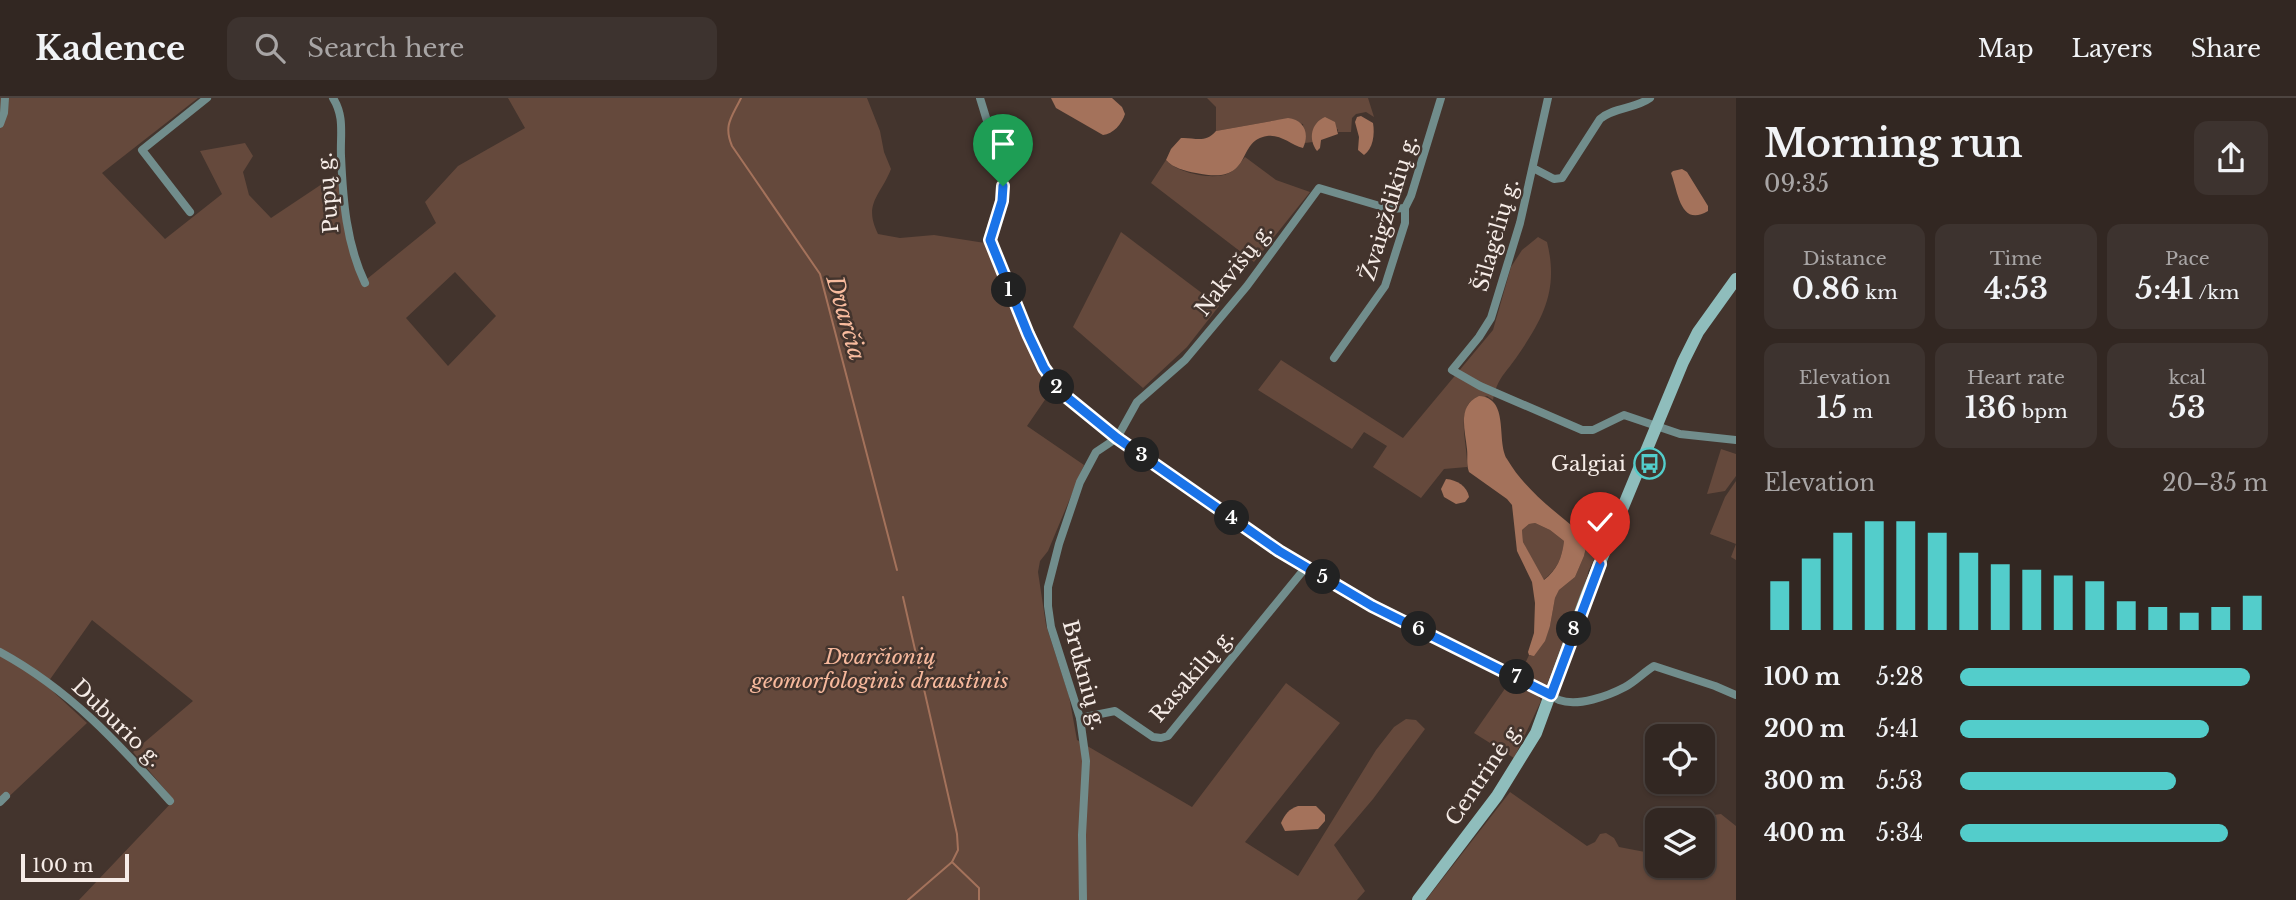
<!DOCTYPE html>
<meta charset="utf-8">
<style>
body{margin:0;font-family:"Libre Baskerville",serif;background:#3d332f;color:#f1f3f6;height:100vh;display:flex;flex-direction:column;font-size:26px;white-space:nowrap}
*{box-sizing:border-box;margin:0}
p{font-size:23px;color:#a8a5a5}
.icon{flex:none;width:38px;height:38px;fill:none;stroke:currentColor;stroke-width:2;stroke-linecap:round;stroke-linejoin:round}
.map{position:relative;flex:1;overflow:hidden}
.drawer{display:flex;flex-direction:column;background:#322722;width:560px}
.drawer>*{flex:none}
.buttons{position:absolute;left:1645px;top:626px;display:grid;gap:14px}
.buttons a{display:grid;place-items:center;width:70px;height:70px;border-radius:14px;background:#322722;box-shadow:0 2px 5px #0004,0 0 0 2px #4d4440;font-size:35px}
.scale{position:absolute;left:21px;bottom:18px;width:108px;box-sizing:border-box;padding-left:7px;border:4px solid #f6ece7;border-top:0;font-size:19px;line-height:24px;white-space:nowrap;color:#f6ece7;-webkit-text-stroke:5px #43342d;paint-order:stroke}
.pin{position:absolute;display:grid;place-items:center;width:60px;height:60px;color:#fff;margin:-72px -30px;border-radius:50% 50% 50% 0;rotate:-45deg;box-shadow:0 0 7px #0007}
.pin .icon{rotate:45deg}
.km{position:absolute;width:35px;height:35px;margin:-18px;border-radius:50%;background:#222;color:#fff;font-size:19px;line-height:35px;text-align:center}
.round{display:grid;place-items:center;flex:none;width:74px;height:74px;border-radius:14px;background:#3d332f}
.overview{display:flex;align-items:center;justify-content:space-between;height:119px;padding:0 28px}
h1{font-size:38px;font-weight:600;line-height:52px}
.metrics{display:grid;grid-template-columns:repeat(3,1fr);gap:10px;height:119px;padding:7px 28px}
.metrics div{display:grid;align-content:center;border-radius:14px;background:#3d332f;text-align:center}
.metrics b{font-size:30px;font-weight:600}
.metrics small{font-size:19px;font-weight:400}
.metrics p{font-size:19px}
.chart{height:196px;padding:14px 28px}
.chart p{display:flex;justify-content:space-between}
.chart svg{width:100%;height:126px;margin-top:7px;stroke:#53cdcb;stroke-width:6}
ul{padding:0 28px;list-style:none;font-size:23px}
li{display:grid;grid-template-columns:112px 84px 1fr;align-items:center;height:52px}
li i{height:18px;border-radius:9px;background:#53cdcb}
header{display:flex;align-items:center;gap:42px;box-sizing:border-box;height:98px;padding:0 35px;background:#322722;border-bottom:2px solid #4d4440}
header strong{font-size:33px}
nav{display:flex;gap:38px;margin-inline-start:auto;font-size:24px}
.search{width:490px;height:63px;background:#3d332f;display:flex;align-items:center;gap:18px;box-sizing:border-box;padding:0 24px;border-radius:14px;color:#a8a5a5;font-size:26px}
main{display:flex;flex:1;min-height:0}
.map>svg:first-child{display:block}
</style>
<header>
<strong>Kadence</strong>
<div class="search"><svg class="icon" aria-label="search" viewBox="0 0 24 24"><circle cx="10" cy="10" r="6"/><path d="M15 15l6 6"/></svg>Search here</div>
<nav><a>Map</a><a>Layers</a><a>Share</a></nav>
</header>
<main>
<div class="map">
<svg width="1736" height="802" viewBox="0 0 1736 802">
<rect width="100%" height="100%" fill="#43342d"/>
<g fill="#65493c" fill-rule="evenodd">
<path d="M 0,0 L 198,0 L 102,75 L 165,141 L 222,96 L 200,53 L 245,45 L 253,58 L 243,74 L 249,97 L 271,120 L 337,76 L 351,158 L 362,185 L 436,125 L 425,104 L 458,68 L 525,30 L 508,0 L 867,0 L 880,33 L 884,54 L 891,71 C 880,99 863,105 878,136 L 900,140 L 934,137 L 985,145 L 1043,276 L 1053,290 L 1027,328 L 1084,367 L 1048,453 L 1040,463 L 1038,474 L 1046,527 L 1069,598 L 1077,642 L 1192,709 L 1286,585 L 1340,625 L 1245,744 L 1298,778 L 1376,652 L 1394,629 L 1406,621 L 1416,622 L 1425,631 L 1373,701 L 1334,747 L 1365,793 L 1357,802 L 79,802 L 174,702 L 133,654 L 193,603 L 92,522 L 46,587 L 87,625 L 0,707 ZM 455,174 L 496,218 L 448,268 L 406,220 Z"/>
<polygon points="1207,0 1368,0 1374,19 1366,14 1356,16 1352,20 1351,34 1338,34 1338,31 1313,44 1305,45 1303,26 1277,22 1216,33 1216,9"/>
<path d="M 1245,59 L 1276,82 L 1310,94 L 1254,164 L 1151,85 L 1166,62 C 1177,75 1214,83 1229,75 C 1236,72 1240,65 1245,59 Z"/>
<polygon points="1121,134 1219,208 1187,249 1143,290 1073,229"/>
<path d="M 1538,139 L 1547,144 C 1559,192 1543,221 1516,260 C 1504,277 1497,281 1493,302 L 1487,298 L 1469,305 C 1458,324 1468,348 1467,369 L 1444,371 L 1421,400 L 1373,369 L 1387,348 L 1364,334 L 1352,351 L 1258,292 L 1281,262 L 1403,340 L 1493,232 L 1511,169 L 1522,152 Z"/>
<polygon points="1721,351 1736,356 1736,378 1725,393 1707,396"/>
<polygon points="1736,383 1736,462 1731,459 1736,446 1710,436 1725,399"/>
<path d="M 1535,425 L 1550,432 L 1564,443 C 1562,460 1557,472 1543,482 L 1523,444 L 1522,432 L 1529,426 Z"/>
<polygon points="1588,441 1600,448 1588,474 1587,485 1547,587 1520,577 1529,557 1531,558 1550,528 1555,500 1559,492 1575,479 1584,458"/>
<polygon points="1511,582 1537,595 1541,603 1514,660 1474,635"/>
<polygon points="1510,694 1587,748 1595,744 1600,736 1606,735 1614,740 1619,749 1645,754 1657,735 1657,768 1703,768 1703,723 1671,723 1721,716 1736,728 1736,802 1426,802"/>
</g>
<g fill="#a4725b" fill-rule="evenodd">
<path d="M 1051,0 L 1112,0 L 1122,9 L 1125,16 C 1122,26 1113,36 1103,37 L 1056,10 Z"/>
<path d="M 1361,18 L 1373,25 C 1375,36 1373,51 1364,57 L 1358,52 L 1359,39 L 1355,24 L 1357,19 Z"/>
<path d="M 1325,19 L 1335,24 L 1338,36 L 1321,42 L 1320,50 L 1317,53 C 1308,41 1311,25 1325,19 Z"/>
<path d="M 1288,20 C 1304,22 1310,35 1303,50 C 1291,47 1281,36 1267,38 C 1234,43 1256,88 1196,75 C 1185,73 1173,70 1166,62 L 1171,51 L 1181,40 C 1194,39 1205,46 1216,33 Z"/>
<path d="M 1682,71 L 1687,74 L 1708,108 L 1708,113 C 1680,130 1678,93 1671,75 L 1673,73 Z"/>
<path d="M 1479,298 C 1510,300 1496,342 1507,361 C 1527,395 1559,416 1588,441 L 1584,458 L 1575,479 L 1559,492 L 1555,500 L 1550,528 L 1545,543 L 1534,558 L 1529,557 L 1528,554 L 1534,535 L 1535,505 L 1532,484 L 1517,453 L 1512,407 L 1507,401 L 1469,374 C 1466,366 1468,359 1467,351 C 1465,331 1457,308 1479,298 ZM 1535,425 L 1550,432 L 1564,443 C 1562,460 1557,472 1544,482 L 1523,444 L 1522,432 L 1529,426 Z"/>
<path d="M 1446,381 C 1457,382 1467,388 1469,399 L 1465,404 L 1456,406 L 1444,399 L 1441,391 Z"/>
<path d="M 1298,708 L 1316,708 L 1325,717 L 1325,723 L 1318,731 L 1285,733 L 1281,725 C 1285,716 1289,711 1298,708 Z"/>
</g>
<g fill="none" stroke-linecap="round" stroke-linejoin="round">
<g stroke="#a4725b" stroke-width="2">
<path d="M 741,0 C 732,19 723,27 732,48 L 820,176 L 897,472"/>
<polyline points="903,499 957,736 958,752 952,764 979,790 979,802"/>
<polyline points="908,802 952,764"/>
</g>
<g stroke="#718d8c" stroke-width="8">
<path d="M 333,0 C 345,19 340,37 341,58 C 343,102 346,145 365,185"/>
<path d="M 980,0 L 999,62 L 1003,88 L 1002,103 L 990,142 L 1028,236 L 1044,270 L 1063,296 L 1117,340 L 1279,453 L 1372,508 L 1559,602 C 1578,609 1608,598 1625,589 C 1636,583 1644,574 1654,568 L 1715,588 L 1736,597"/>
<polyline points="1548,0 1520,125 1491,220 1479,239 1452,272 1480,288 1582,332 1593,332 1624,317 1680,336 1736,342"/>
<polyline points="0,26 4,15 5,0"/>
<path d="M 1533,70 L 1554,81 L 1562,80 L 1600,21 C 1614,9 1635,11 1650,0"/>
<polyline points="190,114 142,52 207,0"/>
<polyline points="1334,260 1385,188 1405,125 1405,110 1411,98 1441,0"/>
<path d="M 0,554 C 70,592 118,645 170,703"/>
<polyline points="1080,620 1115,613 1153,639 1161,640 1168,638 1306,469"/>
<polyline points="0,704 6,698"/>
<polyline points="1083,802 1082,737 1086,663 1080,620 1051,529 1048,508 1048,489 1059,446 1080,384 1096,354 1117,340 1137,304 1185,262 1247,188 1319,90 1390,111 1405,110"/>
</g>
<polyline stroke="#8fbdbc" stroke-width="12" points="1418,802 1497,698 1536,635 1587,496 1683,264 1698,234 1736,181"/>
</g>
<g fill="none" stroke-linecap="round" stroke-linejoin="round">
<defs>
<polyline id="route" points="1003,88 1002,103 990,142 1028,236 1044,270 1063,296 1117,340 1279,453 1372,508 1551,597 1600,466"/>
</defs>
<use href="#route" stroke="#fff" stroke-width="14"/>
<use href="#route" stroke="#1a73e8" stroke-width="9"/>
</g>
<defs>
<symbol id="bus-ring" viewBox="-11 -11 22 22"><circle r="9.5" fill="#43342d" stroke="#53cdcb" stroke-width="1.5"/><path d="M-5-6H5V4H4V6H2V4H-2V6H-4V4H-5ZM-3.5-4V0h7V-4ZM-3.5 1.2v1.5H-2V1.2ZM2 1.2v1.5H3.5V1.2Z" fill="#53cdcb"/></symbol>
</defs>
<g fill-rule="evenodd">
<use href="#bus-ring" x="1632" y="348" width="35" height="35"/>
</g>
<g text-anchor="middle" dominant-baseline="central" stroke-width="5" stroke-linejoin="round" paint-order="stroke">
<g font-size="21" fill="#f6ece7" stroke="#43342d">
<text transform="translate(328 95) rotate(-95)">Pupų g.</text>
<text transform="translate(1389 110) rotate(-73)">Žvaigždikių g.</text>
<text transform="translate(1496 137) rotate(-74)">Šilagėlių g.</text>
<text transform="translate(1234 172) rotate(-52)">Nakvišų g.</text>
<text transform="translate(1084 577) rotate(75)">Bruknių g.</text>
<text transform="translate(1192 578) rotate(-49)">Rasakilų g.</text>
<text transform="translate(117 625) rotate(44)">Duburio g.</text>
<text transform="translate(1484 676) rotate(-56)">Centrinė g.</text>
</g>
<g font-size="21" fill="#f6ece7" stroke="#43342d" text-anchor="end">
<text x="1626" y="366">Galgiai</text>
</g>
<g font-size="21" font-style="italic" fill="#f6b89c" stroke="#43342d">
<text x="880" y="559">Dvarčionių<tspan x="880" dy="24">geomorfologinis draustinis</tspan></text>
</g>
<g font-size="23" font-style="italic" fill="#f8bb9e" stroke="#43342d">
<text transform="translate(846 220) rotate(74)">Dvarčia</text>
</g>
</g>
</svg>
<div class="buttons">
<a><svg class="icon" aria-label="locate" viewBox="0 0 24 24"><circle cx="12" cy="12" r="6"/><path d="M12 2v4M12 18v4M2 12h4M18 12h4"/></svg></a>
<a><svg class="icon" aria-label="layers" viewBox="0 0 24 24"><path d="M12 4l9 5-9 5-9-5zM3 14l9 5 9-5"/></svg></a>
</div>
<div class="scale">100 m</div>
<div class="pin" style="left:1003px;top:88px;background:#1e9e55"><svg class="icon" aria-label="arrive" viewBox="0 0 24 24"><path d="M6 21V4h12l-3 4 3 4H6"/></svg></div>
<div class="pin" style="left:1600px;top:466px;background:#d93025"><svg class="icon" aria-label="check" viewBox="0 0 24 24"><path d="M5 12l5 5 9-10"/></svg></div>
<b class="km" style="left:1009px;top:192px">1</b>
<b class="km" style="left:1057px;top:289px">2</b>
<b class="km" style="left:1142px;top:357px">3</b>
<b class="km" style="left:1232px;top:420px">4</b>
<b class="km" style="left:1323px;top:479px">5</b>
<b class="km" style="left:1419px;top:531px">6</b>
<b class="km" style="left:1517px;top:579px">7</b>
<b class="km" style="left:1574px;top:531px">8</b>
</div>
<section class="drawer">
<div class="overview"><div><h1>Morning run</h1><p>09:35</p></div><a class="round"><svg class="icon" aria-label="share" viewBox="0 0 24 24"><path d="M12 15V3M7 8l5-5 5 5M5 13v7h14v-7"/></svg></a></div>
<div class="metrics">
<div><p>Distance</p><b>0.86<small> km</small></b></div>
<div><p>Time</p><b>4:53</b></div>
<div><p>Pace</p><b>5:41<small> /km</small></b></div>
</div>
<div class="metrics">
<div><p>Elevation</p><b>15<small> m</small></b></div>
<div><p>Heart rate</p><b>136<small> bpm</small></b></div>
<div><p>kcal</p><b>53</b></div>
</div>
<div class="chart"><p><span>Elevation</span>20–35 m</p>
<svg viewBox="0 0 160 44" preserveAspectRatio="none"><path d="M5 44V27M15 44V19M25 44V10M35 44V6M45 44V6M55 44V10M65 44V17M75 44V21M85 44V23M95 44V25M105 44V27M115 44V34M125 44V36M135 44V38M145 44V36M155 44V32"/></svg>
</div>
<ul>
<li><b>100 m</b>5:28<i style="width:94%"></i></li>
<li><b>200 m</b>5:41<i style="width:81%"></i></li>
<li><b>300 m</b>5:53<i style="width:70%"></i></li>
<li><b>400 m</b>5:34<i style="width:87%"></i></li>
</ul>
</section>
</main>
